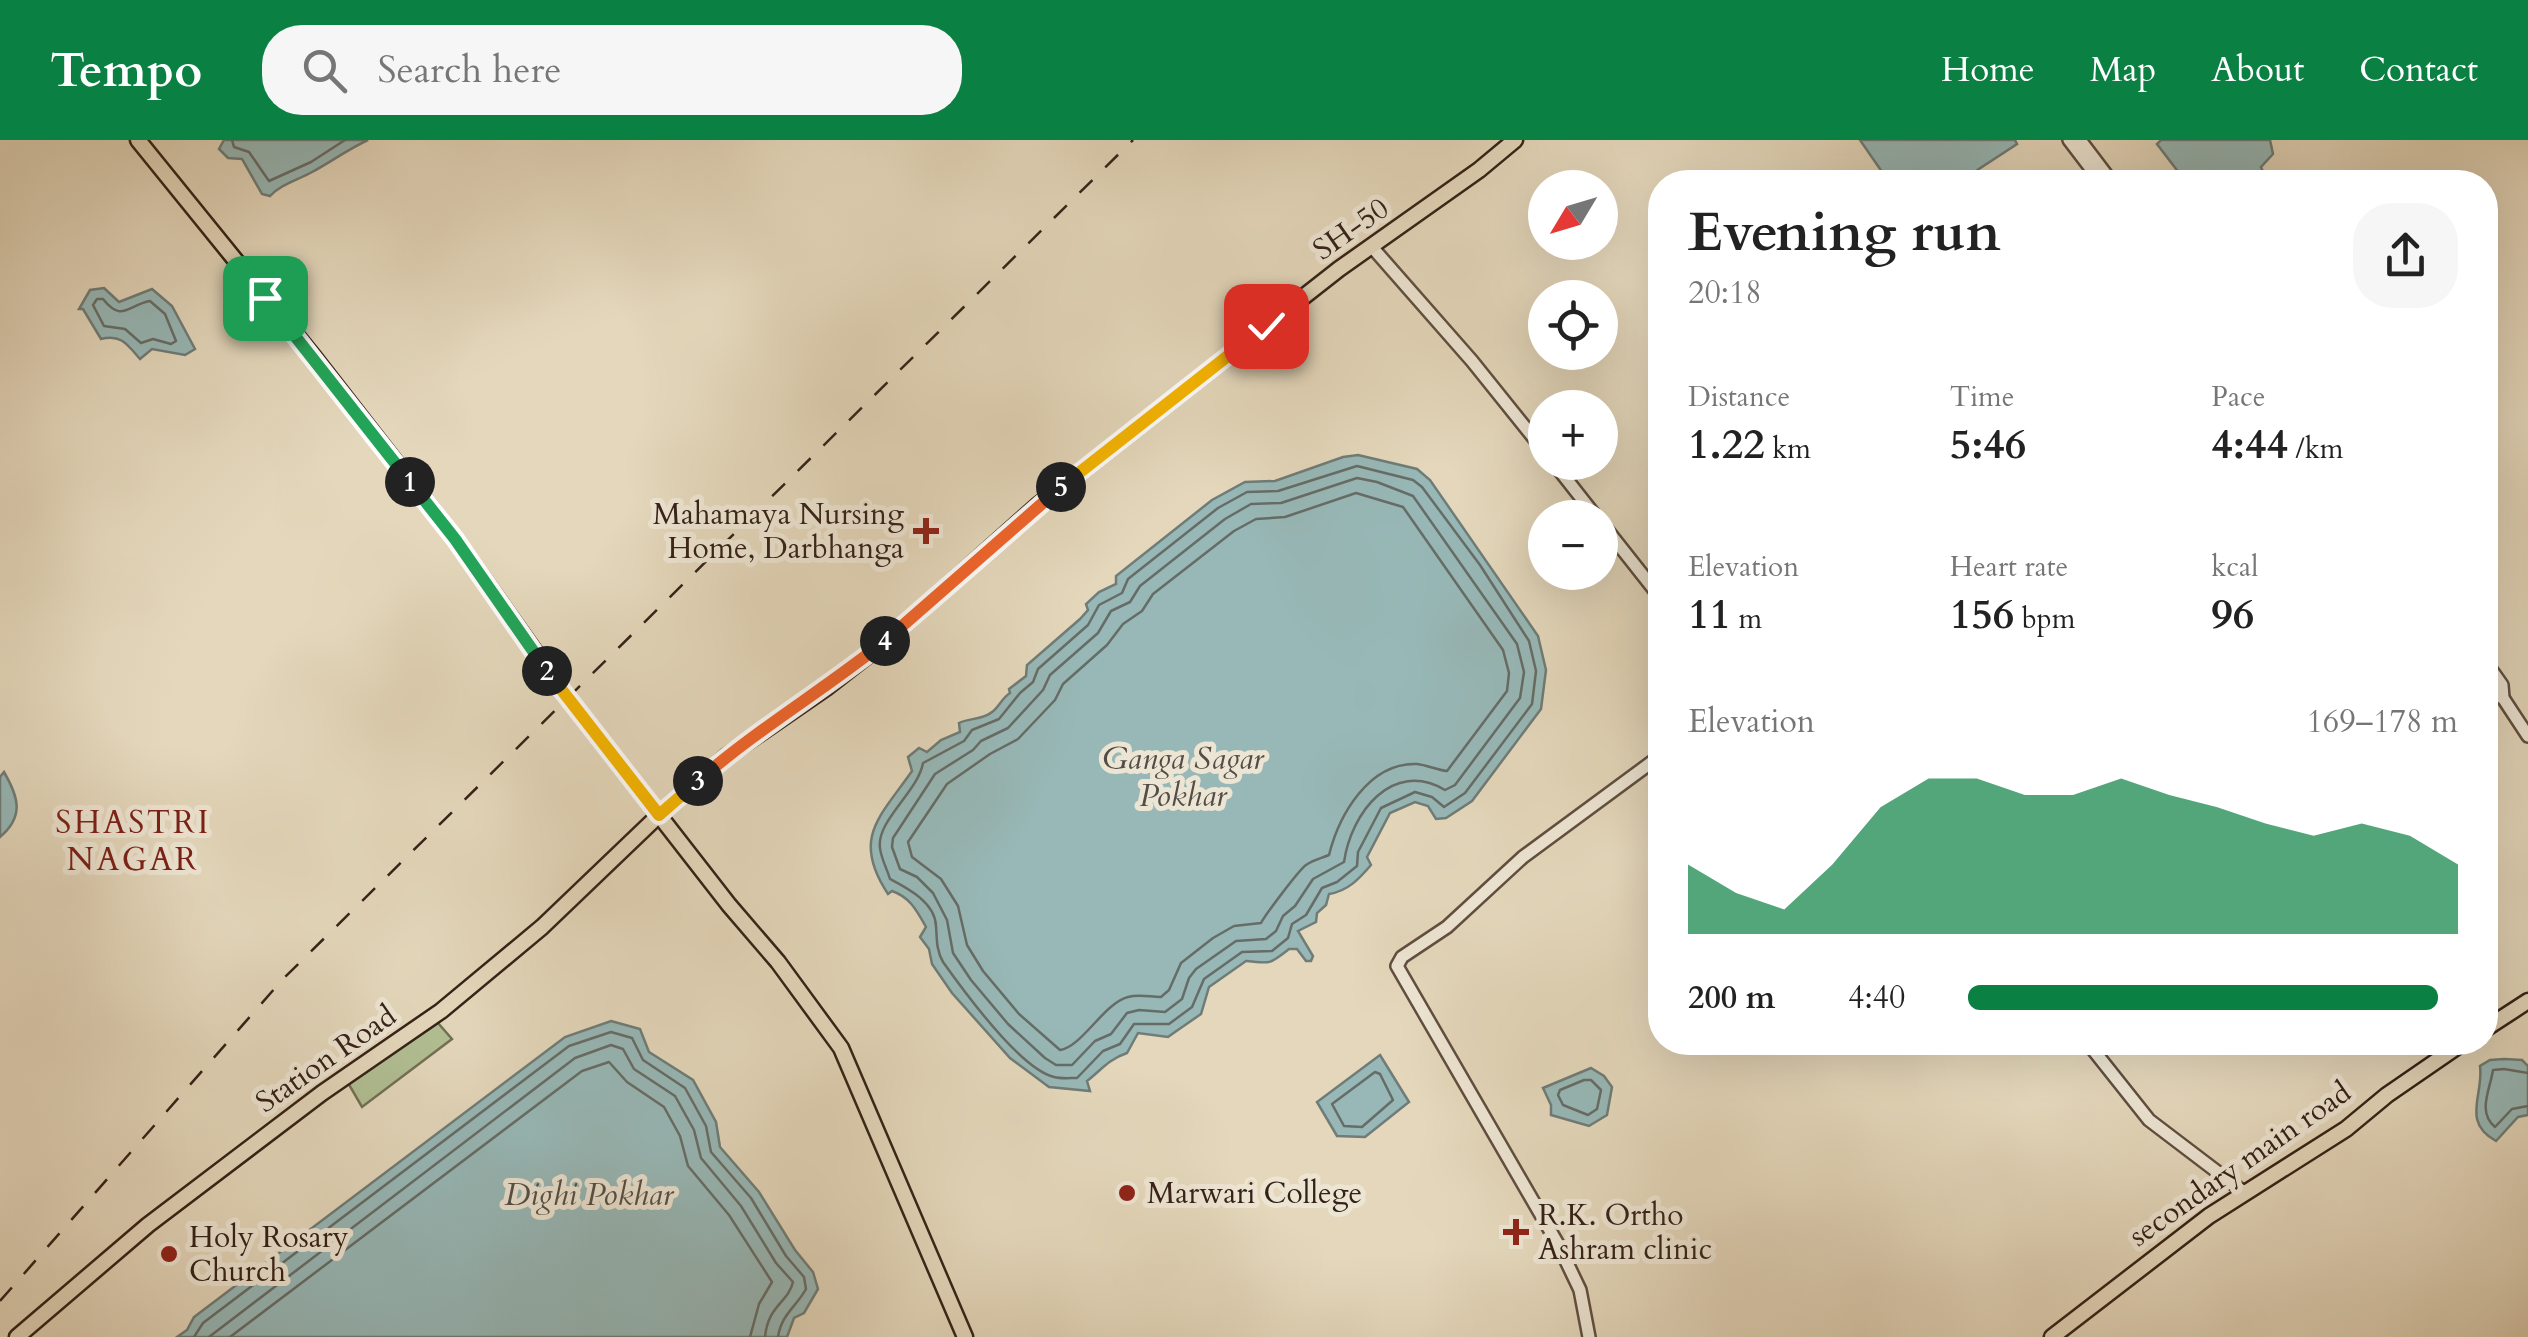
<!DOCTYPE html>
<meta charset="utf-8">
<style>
body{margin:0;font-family:Cardo,serif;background:#f6f6f6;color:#222;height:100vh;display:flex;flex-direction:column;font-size:38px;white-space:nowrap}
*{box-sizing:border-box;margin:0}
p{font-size:32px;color:#767676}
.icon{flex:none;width:55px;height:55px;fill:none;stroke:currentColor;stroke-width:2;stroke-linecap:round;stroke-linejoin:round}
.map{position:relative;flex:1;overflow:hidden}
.drawer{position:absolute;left:1648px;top:30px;width:850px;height:885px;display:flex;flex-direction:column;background:#fff;border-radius:40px;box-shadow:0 10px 40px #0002}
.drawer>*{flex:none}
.needle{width:65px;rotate:232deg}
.buttons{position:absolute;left:1528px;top:30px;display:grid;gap:20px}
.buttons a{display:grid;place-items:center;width:90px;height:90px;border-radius:50%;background:#fff;box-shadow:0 10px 40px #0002;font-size:50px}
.pin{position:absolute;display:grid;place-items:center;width:85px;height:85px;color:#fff;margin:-42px;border-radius:20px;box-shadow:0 5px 15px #0006}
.km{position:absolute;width:50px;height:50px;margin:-25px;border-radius:50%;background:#222;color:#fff;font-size:28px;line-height:50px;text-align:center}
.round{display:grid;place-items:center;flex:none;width:105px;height:105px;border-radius:40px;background:#f6f6f6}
.headline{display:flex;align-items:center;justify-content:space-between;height:170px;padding:0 40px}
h1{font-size:55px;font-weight:700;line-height:75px}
.metrics{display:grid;grid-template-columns:repeat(3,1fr);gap:15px;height:170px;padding:10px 40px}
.metrics div{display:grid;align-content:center}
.metrics b{font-size:42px;font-weight:700}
.metrics small{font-size:28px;font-weight:400}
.metrics p{font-size:28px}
.chart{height:280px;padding:20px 40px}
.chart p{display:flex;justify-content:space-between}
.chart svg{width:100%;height:180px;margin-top:10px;fill:#0b8043;opacity:.7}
ul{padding:0 40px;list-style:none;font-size:32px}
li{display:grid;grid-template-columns:160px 120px 1fr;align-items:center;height:75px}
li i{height:25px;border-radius:12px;background:#0b8043}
header{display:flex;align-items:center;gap:60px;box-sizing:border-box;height:140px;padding:0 50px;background:#0b8043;color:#fff}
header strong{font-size:48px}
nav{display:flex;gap:55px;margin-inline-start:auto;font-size:35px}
.search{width:700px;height:90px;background:#f6f6f6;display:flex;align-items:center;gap:25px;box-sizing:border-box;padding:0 35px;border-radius:40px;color:#767676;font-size:38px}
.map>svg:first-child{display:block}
</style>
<header>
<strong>Tempo</strong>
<div class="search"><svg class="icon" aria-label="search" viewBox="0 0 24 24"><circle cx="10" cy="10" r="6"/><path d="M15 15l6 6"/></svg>Search here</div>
<nav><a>Home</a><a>Map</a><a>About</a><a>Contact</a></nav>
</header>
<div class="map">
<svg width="2528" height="1197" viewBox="0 0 2528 1197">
<rect width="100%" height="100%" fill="#e4d7bb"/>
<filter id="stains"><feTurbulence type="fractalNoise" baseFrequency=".002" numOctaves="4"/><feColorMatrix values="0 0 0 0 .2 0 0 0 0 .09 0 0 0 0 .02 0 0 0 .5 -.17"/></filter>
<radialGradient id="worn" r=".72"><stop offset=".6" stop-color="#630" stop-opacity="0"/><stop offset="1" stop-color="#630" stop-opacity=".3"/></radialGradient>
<polygon fill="#b1bf93" stroke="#727055" stroke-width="2.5" points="438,883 452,899 362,967 348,943"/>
<g fill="#97b8b7" stroke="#6f7c77" stroke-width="2.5">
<path d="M 224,0 L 368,0 C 348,9 331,22 312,32 C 298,40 281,44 270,56 L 262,54 L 242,19 L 228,18 L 219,9 Z"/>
<polygon points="1860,0 2015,0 2017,4 1959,42 1889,42"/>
<polygon points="2161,0 2270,0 2273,14 2261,27 2267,42 2186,42 2157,4"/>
<path d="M 104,148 L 119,162 L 152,149 L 172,166 L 195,209 L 185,215 L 152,209 L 140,219 C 127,204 121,194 101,199 L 83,169 L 79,169 L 90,150 Z"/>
<path d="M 1358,315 L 1417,329 L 1430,340 L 1538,496 L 1546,530 L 1541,569 L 1472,661 L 1446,678 L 1436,679 L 1428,666 L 1415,662 L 1390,673 L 1367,717 L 1371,725 C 1359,739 1348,751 1329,754 L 1326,765 L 1317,773 L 1316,782 L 1298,791 L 1313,816 L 1311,821 L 1306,821 L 1297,809 L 1289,809 C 1270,824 1271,824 1246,821 L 1209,847 L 1201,874 L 1175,892 L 1168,897 L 1138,893 L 1127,913 C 1109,919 1101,930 1087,941 L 1090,951 L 1049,947 L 1010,918 L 952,853 L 932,824 L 929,809 L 920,797 L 926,787 C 917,771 910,757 892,751 L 888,754 C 851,698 880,677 912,631 L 908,617 L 919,608 L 927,612 L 941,600 L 960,592 L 959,583 C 968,578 983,580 992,572 C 999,567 1002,558 1010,553 L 1009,549 L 1026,536 L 1027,525 L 1080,479 L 1088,470 L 1086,464 L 1099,452 L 1116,444 L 1116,436 L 1212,360 L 1245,342 L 1275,341 L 1343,317 Z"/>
<path d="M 4,632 C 18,656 25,676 0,697 L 0,637 Z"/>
<polygon points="611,881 640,889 649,912 693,940 716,982 720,1007 759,1052 795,1110 813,1132 818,1149 804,1173 794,1178 787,1197 177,1197 187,1190 194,1177 565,897"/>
<polygon points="1380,915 1409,962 1365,997 1337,996 1317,962"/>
<path d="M 2504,919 L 2522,920 L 2528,926 L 2528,975 L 2518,977 L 2496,1001 C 2461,982 2484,955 2480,926 L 2490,920 Z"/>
<polygon points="1591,928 1604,936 1612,947 1607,975 1589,986 1551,975 1551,965 1543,948"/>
</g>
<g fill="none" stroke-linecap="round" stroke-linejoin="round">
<g stroke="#666c67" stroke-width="2.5">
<polyline points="232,0 234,7 249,12 269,41 311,22 345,0"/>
<path d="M 97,159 L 103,159 C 122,183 128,165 150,161 L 165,174 L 176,201 L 171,204 L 153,199 L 141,203 L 125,189 L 104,186 L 93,165 Z"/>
<path d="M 1357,326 L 1413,340 L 1422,347 L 1480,425 L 1529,501 L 1536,531 L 1532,564 L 1465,653 L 1444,667 L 1432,657 L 1415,652 L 1381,668 L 1358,712 L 1357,726 L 1337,742 L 1322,748 L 1306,775 L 1292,784 L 1288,798 L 1272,811 L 1242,812 L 1204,839 L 1192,867 L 1169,884 L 1134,884 L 1120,904 L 1103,911 L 1077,938 C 1070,938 1061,939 1054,937 C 1020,929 963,850 943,822 C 936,810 937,798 936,786 C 935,762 907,748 890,739 C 887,729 881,718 880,708 C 876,681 918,652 923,623 L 964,601 L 972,590 L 999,579 L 1020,553 L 1033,542 L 1038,529 L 1088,485 L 1099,465 L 1122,453 L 1128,439 L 1218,368 L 1247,352 L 1278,351 Z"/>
<path d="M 1357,338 L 1377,342 L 1413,356 L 1517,504 L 1524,532 L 1520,558 L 1455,645 L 1445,650 C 1392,619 1351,673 1344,722 L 1313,739 L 1295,766 L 1283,776 L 1276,791 L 1266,799 L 1236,801 L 1196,829 L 1189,838 L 1182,859 L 1165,872 L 1139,870 L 1127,873 L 1111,894 L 1095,901 L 1072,925 L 1056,925 L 1045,918 L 1008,884 L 971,840 L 953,813 L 947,780 L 933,753 L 917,737 L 900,729 L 892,707 L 893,698 L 935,634 L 973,610 L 981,601 L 1008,588 L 1043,550 L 1050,535 L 1098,493 L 1111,471 L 1130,462 L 1140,446 L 1225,379 L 1251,364 L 1281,363 Z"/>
<path d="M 1356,353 L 1403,367 L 1503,510 L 1509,533 L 1507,551 L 1447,631 C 1437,630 1427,625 1417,624 C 1369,622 1339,675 1329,715 C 1322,718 1313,720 1306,725 C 1298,731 1266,774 1261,783 L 1234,786 L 1213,798 L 1181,823 L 1169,850 L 1161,857 C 1150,857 1139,854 1128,857 C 1104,863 1082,907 1060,910 L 1019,874 L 983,831 L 967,805 L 958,766 L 941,739 L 912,717 L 908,702 L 947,644 L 990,614 L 1018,599 L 1055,560 L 1063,544 L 1107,505 L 1123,484 L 1142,471 L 1153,454 L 1234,391 L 1256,379 L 1285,377 Z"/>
<polygon points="1375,932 1380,934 1393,960 1362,987 1344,986 1332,964"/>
<path d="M 2528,933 L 2504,929 L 2493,930 C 2490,950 2477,972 2495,987 L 2512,969 L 2528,966"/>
<polygon points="1584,940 1591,940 1601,950 1597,969 1588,975 1563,965 1558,955 1560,950"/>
<path d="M 194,1197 L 203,1183 L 569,906 L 611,892 L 632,898 L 643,920 L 685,948 L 706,986 L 711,1012 L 751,1058 L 786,1116 L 804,1137 L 806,1149 C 796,1167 781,1175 778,1197"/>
<path d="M 209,1197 L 575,918 L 611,905 L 623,909 L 634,929 L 675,956 L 694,990 L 701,1018 L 741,1066 L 776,1123 L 793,1142 C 788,1163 768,1165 765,1197"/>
<polyline points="230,1197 582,931 609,922 627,942 664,967 680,996 688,1026 729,1075 772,1142 759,1164 750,1197"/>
</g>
<defs>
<g id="minor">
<polyline points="2069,0 2101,42"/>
<polyline points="2080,0 2112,42"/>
<polyline points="1372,107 1472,221 1545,312"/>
<polyline points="1553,322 1597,378"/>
<polyline points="1600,381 1660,457"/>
<polyline points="2485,521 2502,545 2503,558 2528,596"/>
<polyline points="2485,543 2493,554 2503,558"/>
<polyline points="2087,902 2149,980 2245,1053"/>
<polyline points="1589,1197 1580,1150 1559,1106 1397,826 1402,817 1447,787 1523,717 1660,616"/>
</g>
<g id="major">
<polyline points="138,0 313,216 455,399 564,553 729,765 778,822 841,908 965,1197"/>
<polyline points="2485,889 2528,861"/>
<polyline points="17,1197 148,1085 322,953 441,871 542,787 659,675 727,616 826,548 886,501 1037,366 1339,129 1479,30 1515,0"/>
<polyline points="2052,1197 2209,1076 2346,989 2387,955 2464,902"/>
</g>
</defs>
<use href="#minor" stroke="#604e40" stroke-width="16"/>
<use href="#major" stroke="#342117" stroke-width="19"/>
<use href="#minor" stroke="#ede5d3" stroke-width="11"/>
<use href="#major" stroke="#e4d7bb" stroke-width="14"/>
<polyline stroke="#342117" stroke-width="2.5" stroke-dasharray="18 18" stroke-linecap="butt" points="0,1161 283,839 1133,0"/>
</g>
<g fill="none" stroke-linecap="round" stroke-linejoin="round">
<defs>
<polyline id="split-1" points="265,158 410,342"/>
<polyline id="split-2" points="410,342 455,399 547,531"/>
<polyline id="split-3" points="547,531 659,675 698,641"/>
<path id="split-4" d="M 698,641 C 756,590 824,550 885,501"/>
<polyline id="split-5" points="885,501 1061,347"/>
<polyline id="split-6" points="1061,347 1266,186"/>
</defs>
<use href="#split-1" stroke="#fff" stroke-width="20"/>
<use href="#split-2" stroke="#fff" stroke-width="20"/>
<use href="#split-3" stroke="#fff" stroke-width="20"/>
<use href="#split-4" stroke="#fff" stroke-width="20"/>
<use href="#split-5" stroke="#fff" stroke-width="20"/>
<use href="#split-6" stroke="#fff" stroke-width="20"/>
<use href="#split-1" stroke="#22a559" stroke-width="12"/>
<use href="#split-2" stroke="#22a559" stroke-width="12"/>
<use href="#split-3" stroke="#f5b400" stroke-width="12"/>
<use href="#split-4" stroke="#f0652b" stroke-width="12"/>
<use href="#split-5" stroke="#f0652b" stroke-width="12"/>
<use href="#split-6" stroke="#f5b400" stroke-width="12"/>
</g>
<g fill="#8f2418" stroke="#ede5d3" stroke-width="4">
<path d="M921 376h10v10h10v10h-10v10h-10v-10h-10v-10h10z"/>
<circle cx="1127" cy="1053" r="10"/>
<path d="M1511 1077h10v10h10v10h-10v10h-10v-10h-10v-10h10z"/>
<circle cx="169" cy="1114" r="10"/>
</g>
<g text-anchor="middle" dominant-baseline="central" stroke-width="10" stroke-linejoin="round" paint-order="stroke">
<g font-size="30" fill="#342117" stroke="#ede5d3">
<text transform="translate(1351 89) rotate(-35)">SH-50</text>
<text transform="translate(326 919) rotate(-35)">Station Road</text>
<text transform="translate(2240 1024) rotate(-35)">secondary main road</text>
</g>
<g font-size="30" fill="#342117" stroke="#ede5d3" text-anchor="start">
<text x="904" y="374" text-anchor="end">Mahamaya Nursing<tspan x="904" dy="34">Home, Darbhanga</tspan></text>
<text x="1147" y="1053">Marwari College</text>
<text x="1538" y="1075">R.K. Ortho<tspan x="1538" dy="34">Ashram clinic</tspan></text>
<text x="189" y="1097">Holy Rosary<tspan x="189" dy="34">Church</tspan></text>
</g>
<g font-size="32" font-style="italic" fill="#524e47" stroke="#ede5d3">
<text x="1183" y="619">Ganga Sagar<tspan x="1183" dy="37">Pokhar</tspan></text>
<text x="589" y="1055">Dighi Pokhar</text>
</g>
<g font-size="32" letter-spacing="2.5" fill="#7a1f14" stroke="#ede5d3">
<text x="133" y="683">SHASTRI<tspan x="133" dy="37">NAGAR</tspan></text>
</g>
</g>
<rect width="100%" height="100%" filter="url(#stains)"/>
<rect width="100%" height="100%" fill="url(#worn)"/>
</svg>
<div class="buttons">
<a><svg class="needle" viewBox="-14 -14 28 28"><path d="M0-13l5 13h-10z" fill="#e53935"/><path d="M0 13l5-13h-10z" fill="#767676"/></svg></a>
<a><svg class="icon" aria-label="locate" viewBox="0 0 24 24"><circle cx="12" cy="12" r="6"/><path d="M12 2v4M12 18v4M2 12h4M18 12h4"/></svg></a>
<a>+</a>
<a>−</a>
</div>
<div class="pin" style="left:265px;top:158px;background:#1e9e55"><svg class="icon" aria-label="arrive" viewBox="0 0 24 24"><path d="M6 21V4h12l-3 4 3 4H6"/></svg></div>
<div class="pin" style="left:1266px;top:186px;background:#d93025"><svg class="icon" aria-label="check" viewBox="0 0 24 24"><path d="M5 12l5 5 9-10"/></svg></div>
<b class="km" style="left:410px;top:342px">1</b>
<b class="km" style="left:547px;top:531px">2</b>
<b class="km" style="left:698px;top:641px">3</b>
<b class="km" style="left:885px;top:501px">4</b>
<b class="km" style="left:1061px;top:347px">5</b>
<section class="drawer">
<div class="headline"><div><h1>Evening run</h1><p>20:18</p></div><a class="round"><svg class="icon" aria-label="share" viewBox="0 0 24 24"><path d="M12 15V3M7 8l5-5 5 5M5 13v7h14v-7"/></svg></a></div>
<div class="metrics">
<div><p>Distance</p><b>1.22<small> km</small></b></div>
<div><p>Time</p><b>5:46</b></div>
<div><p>Pace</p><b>4:44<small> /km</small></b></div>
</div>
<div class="metrics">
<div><p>Elevation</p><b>11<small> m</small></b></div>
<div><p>Heart rate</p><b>156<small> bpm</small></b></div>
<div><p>kcal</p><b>96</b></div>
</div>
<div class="chart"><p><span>Elevation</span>169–178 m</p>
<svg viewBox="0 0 160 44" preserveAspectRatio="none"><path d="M0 44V27L10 34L20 38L30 27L40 13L50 6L60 6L70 10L80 10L90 6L100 10L110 13L120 17L130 20L140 17L150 20L160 27V44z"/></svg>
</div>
<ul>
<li><b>200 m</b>4:40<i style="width:96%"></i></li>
</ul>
</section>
</div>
